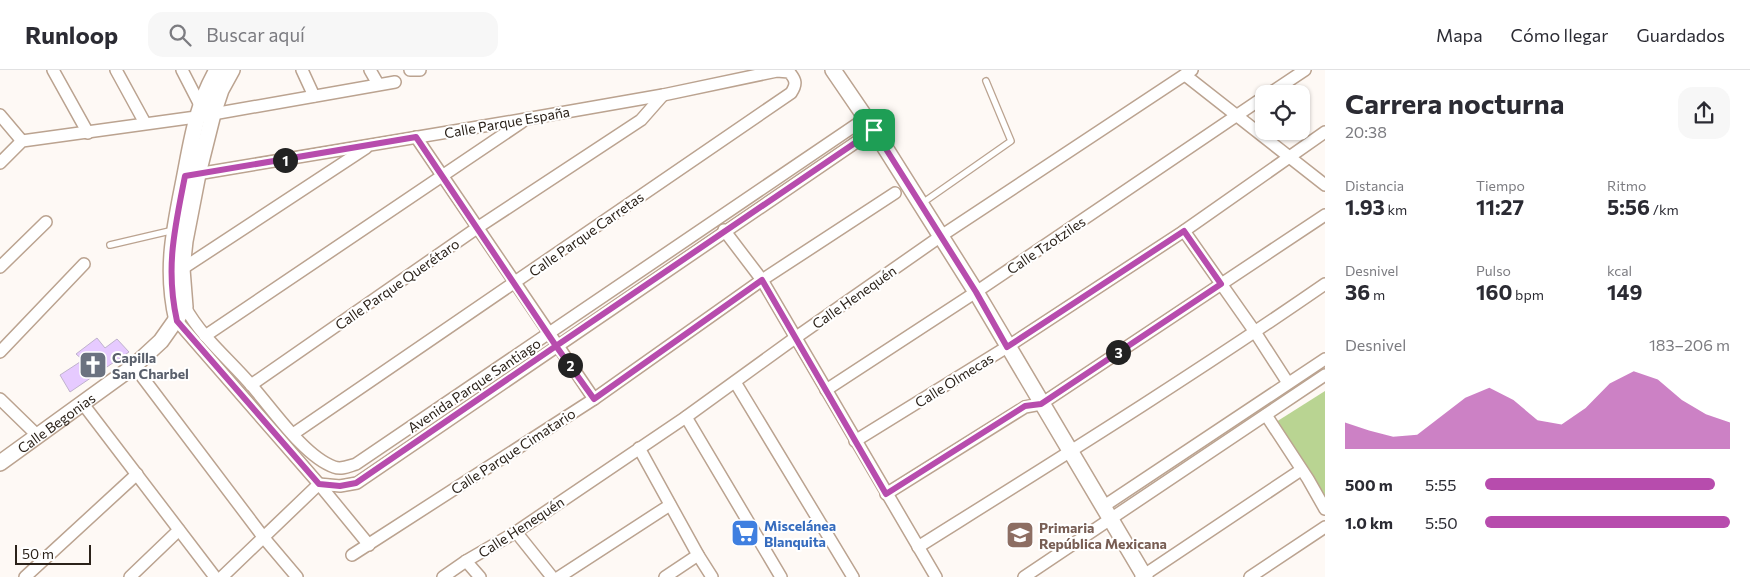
<!DOCTYPE html>
<html lang="es">
<meta charset="utf-8">
<style>
body{margin:0;font-family:Commissioner,sans-serif;background:#f7f7f7;color:#2b2b33;height:100vh;display:flex;flex-direction:column;font-size:19px;white-space:nowrap}
*{box-sizing:border-box;margin:0}
p{font-size:16px;color:#7c7c81}
.icon{flex:none;width:28px;height:28px;fill:none;stroke:currentColor;stroke-width:2;stroke-linecap:round;stroke-linejoin:round}
.map{position:relative;flex:1;overflow:hidden}
.sheet{display:flex;flex-direction:column;background:#fff;width:425px}
.sheet>*{flex:none}
.fabs{position:absolute;left:1255px;top:15px;display:grid;gap:10px}
.fabs a{display:grid;place-items:center;width:55px;height:55px;border-radius:10px;background:#fff;box-shadow:0 1px 4px #0004;font-size:25px}
.scale{position:absolute;left:15px;bottom:12px;width:76px;box-sizing:border-box;padding-left:5px;border:2px solid #2b221a;border-top:0;font-size:14px;line-height:18px;white-space:nowrap;color:#2b221a;-webkit-text-stroke:4px #fff;paint-order:stroke}
.pin{position:absolute;display:grid;place-items:center;width:42px;height:42px;color:#fff;margin:-21px;border-radius:10px;box-shadow:0 2px 8px #0006}
.km{position:absolute;width:25px;height:25px;margin:-12px;border-radius:50%;background:#222;color:#fff;font-size:14px;line-height:25px;text-align:center}
.round{display:grid;place-items:center;flex:none;width:52px;height:52px;border-radius:15px;background:#f7f7f7}
.headline{display:flex;align-items:center;justify-content:space-between;height:85px;padding:0 20px}
h1{font-size:28px;font-weight:700;line-height:38px}
.figures{display:grid;grid-template-columns:repeat(3,1fr);gap:8px;height:85px;padding:5px 20px}
.figures div{display:grid;align-content:center}
.figures b{font-size:21px;font-weight:700}
.figures small{font-size:14px;font-weight:400}
.figures p{font-size:14px}
.chart{height:140px;padding:10px 20px}
.chart p{display:flex;justify-content:space-between}
.chart svg{width:100%;height:90px;margin-top:5px;fill:#b74cad;opacity:.7}
ul{padding:0 20px;list-style:none;font-size:16px}
li{display:grid;grid-template-columns:80px 60px 1fr;align-items:center;height:38px}
li i{height:12px;border-radius:6px;background:#b74cad}
header{display:flex;align-items:center;gap:30px;box-sizing:border-box;height:70px;padding:0 25px;background:#fff;border-bottom:1px solid #e1e1e2}
header strong{font-size:24px}
nav{display:flex;gap:28px;margin-inline-start:auto;font-size:18px}
.search{width:350px;height:45px;background:#f7f7f7;display:flex;align-items:center;gap:12px;box-sizing:border-box;padding:0 18px;border-radius:15px;color:#7c7c81;font-size:19px}
main{display:flex;flex:1;min-height:0}
.map>svg:first-child{display:block}
</style>
<header>
<strong>Runloop</strong>
<div class="search"><svg class="icon" aria-label="search" viewBox="0 0 24 24"><circle cx="10" cy="10" r="6"/><path d="M15 15l6 6"/></svg>Buscar aquí</div>
<nav><a>Mapa</a><a>Cómo llegar</a><a>Guardados</a></nav>
</header>
<main>
<div class="map">
<svg width="1325" height="507" viewBox="0 0 1325 507">
<rect width="100%" height="100%" fill="#fef9f5"/>
<polygon fill="#b9d492" points="1325,321 1325,434 1276,352"/>
<polygon fill="#e6caff" stroke="#c0b3cd" points="97,268 105,278 117,269 129,282 70,322 60,305 83,290 76,284"/>
<g fill="none" stroke-linecap="round" stroke-linejoin="round">
<defs>
<g id="lane">
<polyline points="921,134 1011,71 986,11"/>
<polyline points="110,175 174,160"/>
</g>
<g id="street">
<polyline points="53,0 88,63"/>
<polyline points="116,0 145,53"/>
<polyline points="182,0 200,35"/>
<polyline points="302,0 314,26"/>
<polyline points="370,0 378,14"/>
<polyline points="410,0 420,0"/>
<polyline points="1185,5 1325,115"/>
<polyline points="1269,24 1305,0"/>
<polyline points="0,45 22,71"/>
<polyline points="416,67 594,329"/>
<polyline points="0,93 22,71 196,47 395,12"/>
<path d="M 191,105 L 526,49 L 663,25 L 777,1 L 789,2 C 796,10 797,14 791,23 L 293,364"/>
<polyline points="724,160 762,210 936,507"/>
<polyline points="1184,161 1255,262 1288,313"/>
<polyline points="0,197 46,152"/>
<polyline points="182,199 366,78"/>
<path d="M 185,237 C 202,268 230,290 252,316 C 273,340 305,387 334,397 C 342,400 349,396 356,394 L 866,48"/>
<polyline points="177,251 319,414 369,475"/>
<polyline points="205,266 522,52"/>
<polyline points="0,282 84,194"/>
<polyline points="134,296 264,468 297,507"/>
<polyline points="735,312 853,507"/>
<polyline points="251,315 477,158 641,50 663,25"/>
<polyline points="826,320 976,222 1264,27"/>
<polyline points="0,329 38,366"/>
<polyline points="83,334 215,507"/>
<polyline points="1266,345 1308,409 1325,439"/>
<polyline points="686,347 781,507"/>
<polyline points="855,371 1007,277 1184,161 1325,62"/>
<polyline points="639,378 698,485 712,507"/>
<polyline points="319,414 340,416 357,413 874,60"/>
<polyline points="886,424 1025,337 1041,334 1325,145"/>
<polyline points="1104,436 1325,289"/>
<polyline points="516,462 552,507"/>
<path d="M 918,477 C 1055,391 1192,306 1325,214"/>
<polyline points="352,485 594,329 762,210 895,123"/>
<polyline points="466,491 480,507"/>
<polyline points="25,507 137,404"/>
<polyline points="130,507 179,460"/>
<polyline points="222,507 319,414"/>
<polyline points="443,507 466,491 516,462 686,347 795,268 941,166 1192,0"/>
<polyline points="559,507 670,435"/>
<polyline points="665,507 698,485"/>
<polyline points="1024,507 1325,305"/>
<polyline points="1141,507 1301,400"/>
<polyline points="1250,507 1325,457"/>
</g>
<g id="secondary">
<polyline points="833,0 874,60 976,222 1145,507"/>
<path d="M 177,251 C 165,200 174,160 184,110 C 192,69 196,37 217,0"/>
<path id="s1" d="M 0,393 L 134,296 L 161,271 L 185,237 L 182,199 L 185,171 L 198,104 L 213,44 L 221,20 L 232,0"/>
</g>
</defs>
<use href="#lane" stroke="#bba390" stroke-width="8"/>
<use href="#street" stroke="#bba390" stroke-width="14"/>
<use href="#secondary" stroke="#bba390" stroke-width="18"/>
<use href="#lane" stroke="#fff" stroke-width="5.5"/>
<use href="#street" stroke="#fff" stroke-width="11"/>
<use href="#secondary" stroke="#fff" stroke-width="15"/>
</g>
<g fill="none" stroke-linecap="round" stroke-linejoin="round">
<defs>
<path id="route" d="M 874,60 L 556,276 L 416,67 L 185,106 C 175,157 165,198 177,251 L 319,414 L 340,416 L 356,413 L 556,276 L 594,329 L 762,210 L 886,424 L 1025,336 L 1041,334 L 1221,214 L 1184,161 L 1007,277 L 976,222 L 874,60"/>
</defs>
<use href="#route" stroke="#fff" stroke-width="10"/>
<use href="#route" stroke="#b74cad" stroke-width="6"/>
</g>
<defs>
<symbol id="church-square" viewBox="-11 -11 22 22"><rect x="-9" y="-9" width="18" height="18" rx="4" fill="#6b7280" stroke="#fff"/><path d="M-1.2-6h2.4v3.5h3.3v2.4h-3.3V6h-2.4V-.1h-3.3v-2.4h3.3Z" fill="#fff"/></symbol>
<symbol id="supermarket-square" viewBox="-11 -11 22 22"><rect x="-9" y="-9" width="18" height="18" rx="4" fill="#3f7fe0" stroke="#fff"/><path d="M-6-5.5h2.5l.6 2H6L4.5 2H-2.5L-4.4-4H-6ZM-1.5 3.2a1.3 1.3 0 1 0 .1 0ZM3 3.2a1.3 1.3 0 1 0 .1 0Z" fill="#fff"/></symbol>
<symbol id="school-square" viewBox="-11 -11 22 22"><rect x="-9" y="-9" width="18" height="18" rx="4" fill="#8d6e63" stroke="#fff"/><path d="M0-5L7-2L0 1L-7-2ZM-4 1L0 2.5L4 1V4Q0 6-4 4Z" fill="#fff"/></symbol>
</defs>
<g fill-rule="evenodd">
<use href="#church-square" x="77" y="279" width="32" height="32"/>
<use href="#supermarket-square" x="729" y="447" width="32" height="32"/>
<use href="#school-square" x="1004" y="449" width="32" height="32"/>
</g>
<g text-anchor="middle" dominant-baseline="central" stroke-width="4" stroke-linejoin="round" paint-order="stroke">
<g font-size="14" fill="#2b221a" stroke="#fff">
<text transform="translate(507 52) rotate(-10)">Calle Parque España</text>
<text transform="translate(586 164) rotate(-35)">Calle Parque Carretas</text>
<text transform="translate(1046 175) rotate(-34)">Calle Tzotziles</text>
<text transform="translate(397 214) rotate(-35)">Calle Parque Querétaro</text>
<text transform="translate(854 227) rotate(-35)">Calle Henequén</text>
<text transform="translate(954 310) rotate(-32)">Calle Olmecas</text>
<text transform="translate(474 315) rotate(-34)">Avenida Parque Santiago</text>
<text stroke="none"><textPath href="#s1" startOffset="69">Calle Begonias</textPath></text>
<text transform="translate(513 381) rotate(-33)">Calle Parque Cimatario</text>
<text transform="translate(521 457) rotate(-33)">Calle Henequén</text>
</g>
<g font-size="14" font-weight="bold" fill="#5b616d" stroke="#fff" text-anchor="start">
<text x="112" y="287">Capilla<tspan x="112" dy="16">San Charbel</tspan></text>
</g>
<g font-size="14" font-weight="bold" fill="#366cbe" stroke="#fff" text-anchor="start">
<text x="764" y="455">Miscelánea<tspan x="764" dy="16">Blanquita</tspan></text>
</g>
<g font-size="14" font-weight="bold" fill="#785e54" stroke="#fff" text-anchor="start">
<text x="1039" y="457">Primaria<tspan x="1039" dy="16">República Mexicana</tspan></text>
</g>
</g>
</svg>
<div class="fabs">
<a><svg class="icon" aria-label="locate" viewBox="0 0 24 24"><circle cx="12" cy="12" r="6"/><path d="M12 2v4M12 18v4M2 12h4M18 12h4"/></svg></a>
</div>
<div class="scale">50 m</div>
<div class="pin" style="left:874px;top:60px;background:#1e9e55"><svg class="icon" aria-label="arrive" viewBox="0 0 24 24"><path d="M6 21V4h12l-3 4 3 4H6"/></svg></div>
<b class="km" style="left:285px;top:90px">1</b>
<b class="km" style="left:570px;top:295px">2</b>
<b class="km" style="left:1118px;top:282px">3</b>
</div>
<section class="sheet">
<div class="headline"><div><h1>Carrera nocturna</h1><p>20:38</p></div><a class="round"><svg class="icon" aria-label="share" viewBox="0 0 24 24"><path d="M12 15V3M7 8l5-5 5 5M5 13v7h14v-7"/></svg></a></div>
<div class="figures">
<div><p>Distancia</p><b>1.93<small> km</small></b></div>
<div><p>Tiempo</p><b>11:27</b></div>
<div><p>Ritmo</p><b>5:56<small> /km</small></b></div>
</div>
<div class="figures">
<div><p>Desnivel</p><b>36<small> m</small></b></div>
<div><p>Pulso</p><b>160<small> bpm</small></b></div>
<div><p>kcal</p><b>149</b></div>
</div>
<div class="chart"><p><span>Desnivel</span>183–206 m</p>
<svg viewBox="0 0 160 44" preserveAspectRatio="none"><path d="M0 44V31L10 35L20 38L30 37L40 28L50 19L60 14L70 20L80 30L90 32L100 24L110 12L120 6L130 10L140 20L150 27L160 31V44z"/></svg>
</div>
<ul>
<li><b>500 m</b>5:55<i style="width:94%"></i></li>
<li><b>1.0 km</b>5:50<i style="width:100%"></i></li>
</ul>
</section>
</main>
